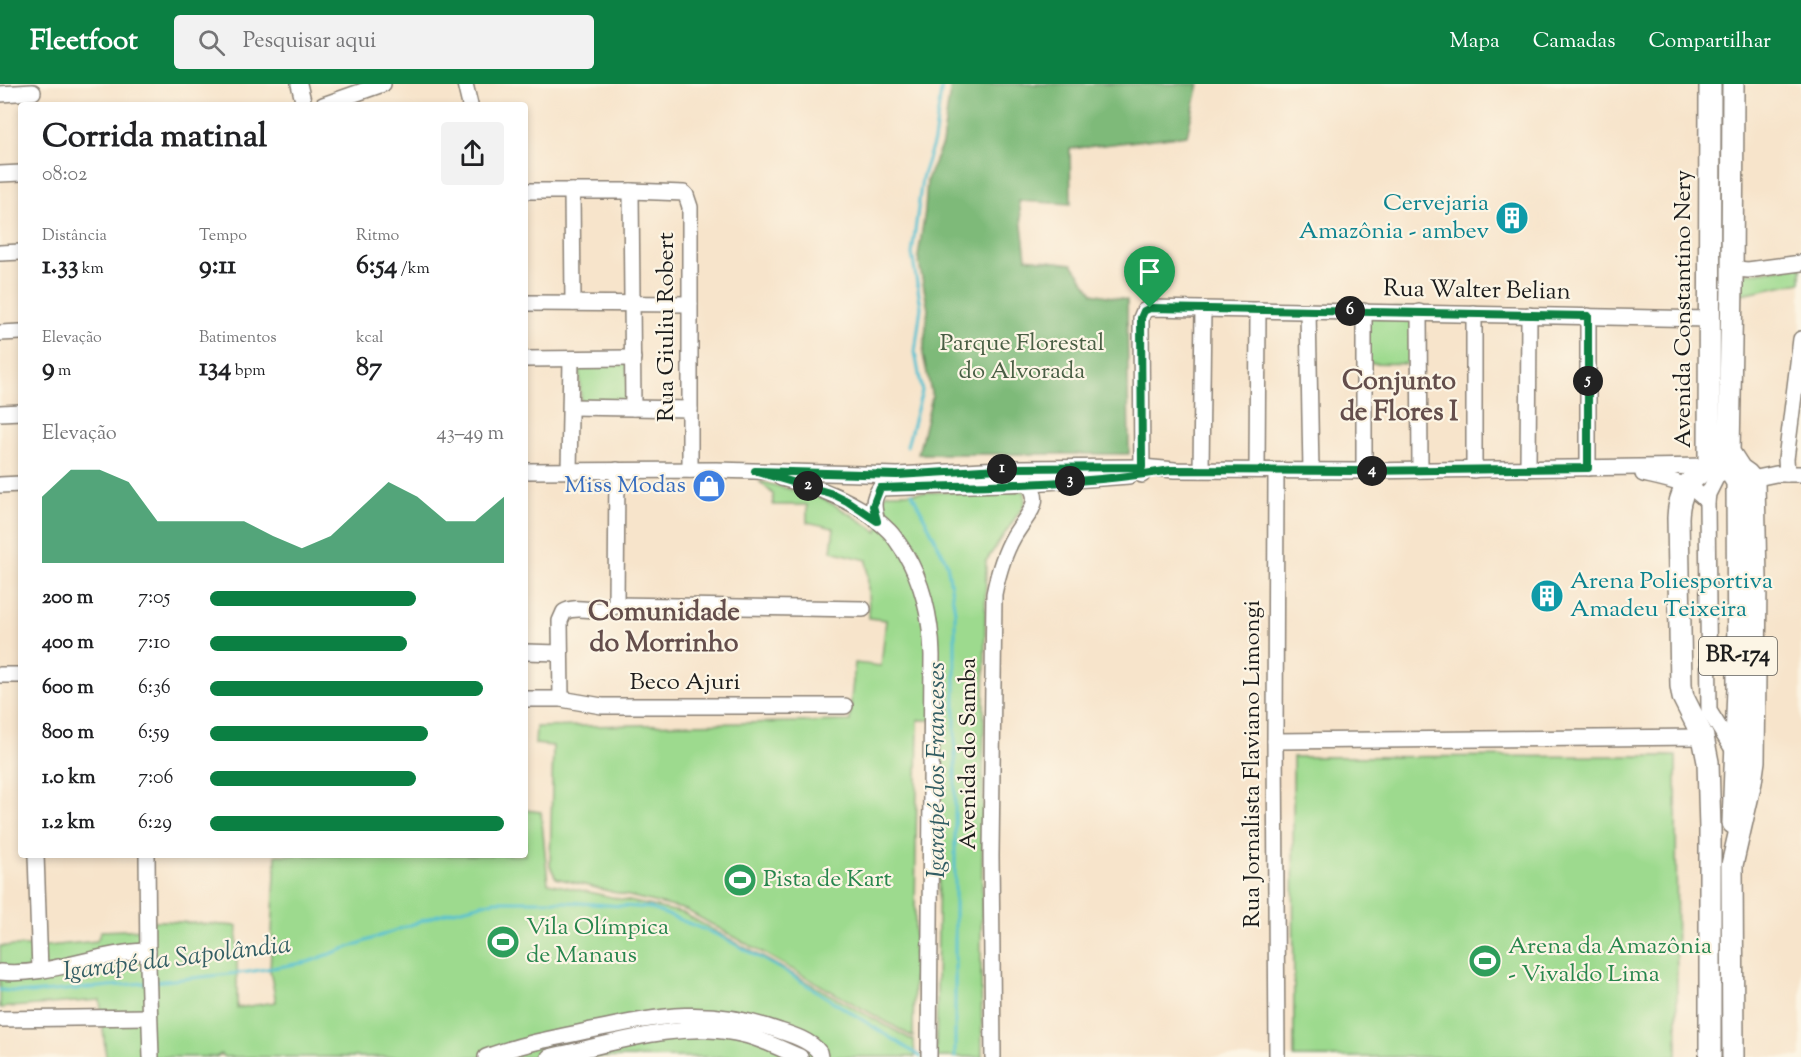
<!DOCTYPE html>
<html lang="pt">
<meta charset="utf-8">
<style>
body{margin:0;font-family:"Sorts Mill Goudy",serif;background:#f2f2f2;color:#202124;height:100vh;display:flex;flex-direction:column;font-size:22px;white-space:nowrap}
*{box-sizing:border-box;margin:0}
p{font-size:20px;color:#757577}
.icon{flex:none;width:33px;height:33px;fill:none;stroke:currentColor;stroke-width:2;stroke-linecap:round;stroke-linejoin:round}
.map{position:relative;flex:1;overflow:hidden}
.drawer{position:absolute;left:18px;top:18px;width:510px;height:756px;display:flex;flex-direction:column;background:#fff;border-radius:6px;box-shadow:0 3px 9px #0003}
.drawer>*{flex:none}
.pin{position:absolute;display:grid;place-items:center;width:51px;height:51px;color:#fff;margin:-62px -26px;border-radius:50% 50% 50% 0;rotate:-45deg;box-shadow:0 0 6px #0007}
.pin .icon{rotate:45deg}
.km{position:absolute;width:30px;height:30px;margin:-15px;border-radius:50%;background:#222;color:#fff;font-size:16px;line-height:30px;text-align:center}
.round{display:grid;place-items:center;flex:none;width:63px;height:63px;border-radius:6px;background:#f2f2f2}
.headline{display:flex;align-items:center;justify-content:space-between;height:102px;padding:0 24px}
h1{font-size:33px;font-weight:700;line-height:45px}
.metrics{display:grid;grid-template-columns:repeat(3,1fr);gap:9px;height:102px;padding:6px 24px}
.metrics div{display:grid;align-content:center}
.metrics b{font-size:26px;font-weight:700}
.metrics small{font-size:16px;font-weight:400}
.metrics p{font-size:16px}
.chart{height:168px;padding:12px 24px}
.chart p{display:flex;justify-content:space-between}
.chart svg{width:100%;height:108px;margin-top:6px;fill:#0b8043;opacity:.7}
ul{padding:0 24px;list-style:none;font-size:20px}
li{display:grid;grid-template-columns:96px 72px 1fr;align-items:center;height:45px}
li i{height:15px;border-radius:8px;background:#0b8043}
header{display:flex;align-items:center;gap:36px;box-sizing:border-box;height:84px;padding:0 30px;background:#0b8043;color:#fff}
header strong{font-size:28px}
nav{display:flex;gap:33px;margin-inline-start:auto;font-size:21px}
.search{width:420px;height:54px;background:#f2f2f2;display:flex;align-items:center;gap:15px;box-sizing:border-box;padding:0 21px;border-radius:6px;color:#757577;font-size:22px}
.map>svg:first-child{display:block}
</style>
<header>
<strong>Fleetfoot</strong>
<div class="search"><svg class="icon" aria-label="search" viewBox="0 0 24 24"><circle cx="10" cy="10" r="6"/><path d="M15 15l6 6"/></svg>Pesquisar aqui</div>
<nav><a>Mapa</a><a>Camadas</a><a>Compartilhar</a></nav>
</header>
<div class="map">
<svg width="1801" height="973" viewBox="0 0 1801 973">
<rect width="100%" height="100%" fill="#fcf5e5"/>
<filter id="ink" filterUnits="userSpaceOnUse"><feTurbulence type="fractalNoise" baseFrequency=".0167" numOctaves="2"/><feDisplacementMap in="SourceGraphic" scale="12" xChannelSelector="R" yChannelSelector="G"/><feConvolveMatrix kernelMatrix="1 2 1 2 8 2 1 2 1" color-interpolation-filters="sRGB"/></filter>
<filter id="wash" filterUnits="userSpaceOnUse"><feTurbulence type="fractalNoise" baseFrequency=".008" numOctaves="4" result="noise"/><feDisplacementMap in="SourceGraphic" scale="24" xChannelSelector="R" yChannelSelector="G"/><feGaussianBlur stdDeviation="1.35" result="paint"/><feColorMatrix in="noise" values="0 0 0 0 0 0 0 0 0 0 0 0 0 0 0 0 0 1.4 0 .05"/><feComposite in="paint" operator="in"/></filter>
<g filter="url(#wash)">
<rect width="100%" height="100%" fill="#f7e4cb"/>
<g fill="#9dda8e" stroke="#5c7b55" stroke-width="1.5">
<polygon points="1801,182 1801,198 1741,210 1741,190"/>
<polygon points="1363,224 1417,224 1419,280 1364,279"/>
<polygon points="579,277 627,277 628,320 581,320"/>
<polygon points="759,397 822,414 855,433 878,448 883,429 879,418 887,409 1025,407 1025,420 986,477 981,869 982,973 936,973 941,636 918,636 913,953 686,826 556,794 550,782 553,662 535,660 536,643 850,637 851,615 855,579 881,582 886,536 869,534 867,476 831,467 834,444 807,438 807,421 773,421 773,410"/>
<polygon points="1676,672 1677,973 1294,973 1293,673"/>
<polygon points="525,726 541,728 548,799 683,829 914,957 915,973 224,973 221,970 216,973 106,973 100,916 0,924 0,862 48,862 97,857 101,847 151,845 151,837 165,837 237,842 237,924 276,918 270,886 276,771 525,771"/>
</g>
<polygon fill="#7eba79" stroke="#4d6b4a" stroke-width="1.5" points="951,0 1199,0 1187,51 1070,65 1071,120 1019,117 1026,174 1072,180 1093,209 1127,216 1129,370 918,370 932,313 923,270 928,225 918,173 925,127 927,96 942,60"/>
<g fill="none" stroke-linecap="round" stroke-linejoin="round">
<g stroke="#56c1d1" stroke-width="3">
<polyline points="907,362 922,307 915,268 921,223 912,170 922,94 934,57 942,0"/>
<polyline points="912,409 947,479 955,528 955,973"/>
<polyline points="154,898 248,888 308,878 438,831 494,817 552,817 650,824 718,851 788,889 921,973"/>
<polyline points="0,906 31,909 145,899"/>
</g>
</g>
</g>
<g filter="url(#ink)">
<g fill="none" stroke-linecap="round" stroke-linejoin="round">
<defs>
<g id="minor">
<polyline points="299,0 304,21"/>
<polyline points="465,0 470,21"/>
<polyline points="0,10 33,8"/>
<polyline points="323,21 383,0"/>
<polyline points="0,90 21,89"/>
<polyline points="525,107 631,107 684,109 686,111 690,123 690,386"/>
<polyline points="572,107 573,219"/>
<polyline points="631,107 633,324"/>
<polyline points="0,169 21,168"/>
<polyline points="1732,178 1737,185 1748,186 1801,179"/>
<polyline points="525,219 690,220"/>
<polyline points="1308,227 1311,387"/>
<polyline points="1364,227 1364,387"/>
<polyline points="1419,228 1420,386"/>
<polyline points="1588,232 1588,384"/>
<polyline points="0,249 21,248"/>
<polyline points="525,275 633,274"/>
<polyline points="571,323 690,325"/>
<polyline points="0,329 21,328"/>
<polyline points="1725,376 1708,410 1707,418 1709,627 1734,667"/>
<polyline points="1528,385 1529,231"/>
<polyline points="1201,386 1203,225"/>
<polyline points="1257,386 1258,226"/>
<polyline points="1474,386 1474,230"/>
<polyline points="525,387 716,386 898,391 1016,384 1142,383 1175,386 1364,387 1709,382"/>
<polyline points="569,387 571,275"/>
<polyline points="1276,387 1275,657 1277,973"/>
<path d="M 1643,390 C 1665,395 1692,399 1707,418"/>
<polyline points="1787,390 1786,375 1801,255"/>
<polyline points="1142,391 1141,234 1144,227 1150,224 1709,235"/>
<path d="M 781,394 C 819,403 860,418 889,447 C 895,453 900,462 905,469 C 924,501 931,534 932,571 L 929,973"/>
<polyline points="1752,395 1776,390 1801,390"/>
<polyline points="0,401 21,400"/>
<polyline points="880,404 1030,399 1129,392"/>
<path d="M 877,437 C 872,420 872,410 887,397"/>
<polyline points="616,521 617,386"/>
<polyline points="525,568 560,569"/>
<polyline points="0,591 21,591"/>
<polyline points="525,615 561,615 602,622 845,622"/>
<path d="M 561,615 L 560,537 L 564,528 C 579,519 602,533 616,521 L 863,525"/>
<polyline points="1275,657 1703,653"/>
<polyline points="36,771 40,886"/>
<polyline points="147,771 148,881 151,973"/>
<path d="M 0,888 C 50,893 98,868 148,867"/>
<polyline points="0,935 149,933"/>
<path d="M 486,973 C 518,961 553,954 587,947 C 659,932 708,921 780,947 C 793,951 811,957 819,968 L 820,973"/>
<path d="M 549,973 C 609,961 674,937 735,949 C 758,953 779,964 800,973"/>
<path d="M 993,973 L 991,772 L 994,510 C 998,490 1003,471 1014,452 C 1034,420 1047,417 1016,384"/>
</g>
<g id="highway">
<polyline points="1733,0 1732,202 1729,368 1740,385 1747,390 1754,398 1756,497 1754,677 1751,698 1732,781 1733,973"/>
<path d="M 1709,382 C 1687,397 1679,408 1678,434 L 1681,602 L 1683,613 L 1703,653 L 1708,678 L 1710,745 L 1710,973"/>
<polyline points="1709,382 1710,0"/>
<polyline points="1720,384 1730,387 1737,398 1738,604 1733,739"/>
</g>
</defs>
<use href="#minor" stroke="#8a8074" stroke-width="18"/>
<use href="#highway" stroke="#8a8074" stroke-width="24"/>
<use href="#minor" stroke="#fff" stroke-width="15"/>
<use href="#highway" stroke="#fff" stroke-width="21"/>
</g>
</g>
<g fill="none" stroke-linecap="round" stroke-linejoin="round" filter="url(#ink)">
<defs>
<path id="route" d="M 1150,224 L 1588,232 L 1588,384 L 1364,387 L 1171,386 C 1075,402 977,401 880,404 L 873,422 L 877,437 L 847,417 L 833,410 L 755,387 L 897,391 L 1016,384 L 1142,383 L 1141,234 L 1144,227 Z"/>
</defs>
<use href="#route" stroke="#fff" stroke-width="12"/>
<use href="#route" stroke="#0b8043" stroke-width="8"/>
</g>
<defs>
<symbol id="building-disc" viewBox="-11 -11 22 22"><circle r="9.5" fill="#0f9aa8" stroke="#fcf5e5"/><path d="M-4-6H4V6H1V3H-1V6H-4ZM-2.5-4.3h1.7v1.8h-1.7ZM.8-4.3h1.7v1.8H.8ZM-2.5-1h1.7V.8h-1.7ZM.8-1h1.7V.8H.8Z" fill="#fff"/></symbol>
<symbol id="shop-disc" viewBox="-11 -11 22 22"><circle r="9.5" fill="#3f7fe0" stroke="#fcf5e5"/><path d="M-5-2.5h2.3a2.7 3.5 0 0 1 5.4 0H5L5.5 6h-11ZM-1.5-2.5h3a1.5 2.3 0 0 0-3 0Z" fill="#fff"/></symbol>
<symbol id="stadium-disc" viewBox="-11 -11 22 22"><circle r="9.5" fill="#2e9e5b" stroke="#fcf5e5"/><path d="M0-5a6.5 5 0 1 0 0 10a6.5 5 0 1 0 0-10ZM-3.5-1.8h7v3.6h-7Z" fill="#fff"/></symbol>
</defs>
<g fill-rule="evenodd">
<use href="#building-disc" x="1493" y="115" width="38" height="38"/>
<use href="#shop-disc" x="690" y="383" width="38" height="38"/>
<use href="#building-disc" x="1528" y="493" width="38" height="38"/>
<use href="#stadium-disc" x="721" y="777" width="38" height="38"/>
<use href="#stadium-disc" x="484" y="839" width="38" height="38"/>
<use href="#stadium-disc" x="1466" y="858" width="38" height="38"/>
</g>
<g text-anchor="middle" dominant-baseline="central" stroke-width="4.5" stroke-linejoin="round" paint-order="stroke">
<rect fill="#fcf5e5" stroke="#5f5d58" stroke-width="1.5" x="1699" y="553" width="78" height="38" rx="4.5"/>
<g font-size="22" font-weight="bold" fill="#1c1c1c">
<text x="1738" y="572">BR-174</text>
</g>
<g font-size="24" fill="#0d838f" stroke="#fcf5e5" text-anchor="end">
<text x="1489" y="120">Cervejaria<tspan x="1489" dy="28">Amazônia - ambev</tspan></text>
<text x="1570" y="498" text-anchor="start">Arena Poliesportiva<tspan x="1570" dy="28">Amadeu Teixeira</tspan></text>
</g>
<g font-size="24" fill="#1c1c1c" stroke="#fcf5e5">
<text transform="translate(1477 207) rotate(1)">Rua Walter Belian</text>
<text transform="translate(1684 225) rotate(-90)">Avenida Constantino Nery</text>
<text transform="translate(667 243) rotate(-90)">Rua Giuliu Robert</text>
<text x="685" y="599">Beco Ajuri</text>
<text transform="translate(969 670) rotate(-90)">Avenida do Samba</text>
<text transform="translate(1253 680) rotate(-90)">Rua Jornalista Flaviano Limongi</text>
</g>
<g font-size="24" fill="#495e44" stroke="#fcf5e5">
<text x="1022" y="260">Parque Florestal<tspan x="1022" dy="28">do Alvorada</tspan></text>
</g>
<g font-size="24" fill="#366cbe" stroke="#fcf5e5" text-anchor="end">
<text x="686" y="402">Miss Modas</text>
</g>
<g font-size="24" fill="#27864d" stroke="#fcf5e5" text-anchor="start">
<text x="763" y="796">Pista de Kart</text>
<text x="526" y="844">Vila Olímpica<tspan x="526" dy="28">de Manaus</tspan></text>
<text x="1508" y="863">Arena da Amazônia<tspan x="1508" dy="28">- Vivaldo Lima</tspan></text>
</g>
<g font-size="26" font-style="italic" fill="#335e64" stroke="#fcf5e5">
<text transform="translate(937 686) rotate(-90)">Igarapé dos Franceses</text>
<text transform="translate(177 875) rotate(-7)">Igarapé da Sapolândia</text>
</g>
<g font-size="27" font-weight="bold" fill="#644e4c" stroke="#fcf5e5">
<text x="1399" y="298">Conjunto<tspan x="1399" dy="31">de Flores I</tspan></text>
<text x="664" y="529">Comunidade<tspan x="664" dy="31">do Morrinho</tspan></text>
</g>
</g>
</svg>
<div class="pin" style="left:1150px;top:224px;background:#1e9e55"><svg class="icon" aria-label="arrive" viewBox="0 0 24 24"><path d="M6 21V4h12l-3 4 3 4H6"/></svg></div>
<b class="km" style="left:1002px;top:385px">1</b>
<b class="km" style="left:808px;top:402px">2</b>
<b class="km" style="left:1070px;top:397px">3</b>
<b class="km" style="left:1372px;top:387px">4</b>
<b class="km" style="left:1588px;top:297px">5</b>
<b class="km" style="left:1350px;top:227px">6</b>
<section class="drawer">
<div class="headline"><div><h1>Corrida matinal</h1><p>08:02</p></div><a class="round"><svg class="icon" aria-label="share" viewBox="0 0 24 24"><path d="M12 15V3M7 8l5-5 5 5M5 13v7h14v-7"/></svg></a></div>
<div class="metrics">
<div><p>Distância</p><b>1.33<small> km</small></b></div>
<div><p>Tempo</p><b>9:11</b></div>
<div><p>Ritmo</p><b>6:54<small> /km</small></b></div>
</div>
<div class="metrics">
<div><p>Elevação</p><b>9<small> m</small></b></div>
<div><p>Batimentos</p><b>134<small> bpm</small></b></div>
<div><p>kcal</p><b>87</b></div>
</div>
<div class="chart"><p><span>Elevação</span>43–49 m</p>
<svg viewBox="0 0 160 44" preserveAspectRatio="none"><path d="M0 44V17L10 6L20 6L30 11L40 27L50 27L60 27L70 27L80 33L90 38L100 33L110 22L120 11L130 17L140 27L150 27L160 17V44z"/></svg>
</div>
<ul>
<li><b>200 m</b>7:05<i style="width:70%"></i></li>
<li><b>400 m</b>7:10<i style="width:67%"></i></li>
<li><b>600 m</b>6:36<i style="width:93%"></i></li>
<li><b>800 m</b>6:59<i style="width:74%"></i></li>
<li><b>1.0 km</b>7:06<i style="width:70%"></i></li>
<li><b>1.2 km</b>6:29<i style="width:100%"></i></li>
</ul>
</section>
</div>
